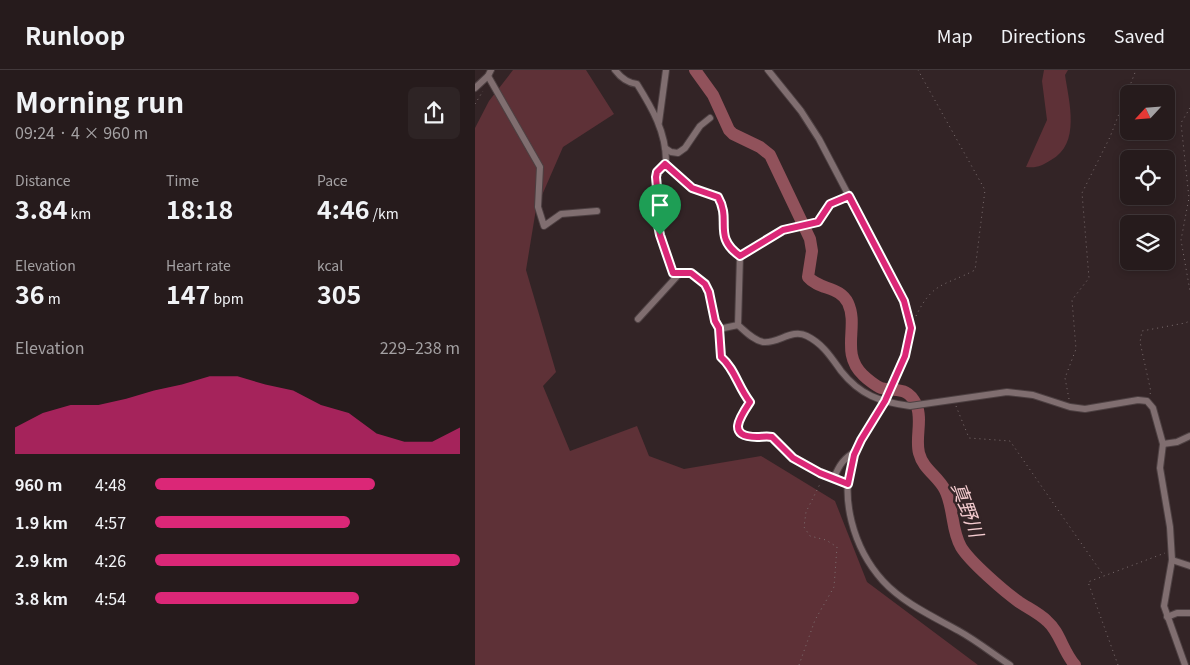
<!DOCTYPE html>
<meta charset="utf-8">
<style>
body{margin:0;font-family:Georgia,"Noto Sans JP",serif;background:#2e2425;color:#f1f3f6;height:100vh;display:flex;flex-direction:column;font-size:19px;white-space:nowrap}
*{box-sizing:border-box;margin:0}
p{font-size:16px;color:#a4a1a3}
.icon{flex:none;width:28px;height:28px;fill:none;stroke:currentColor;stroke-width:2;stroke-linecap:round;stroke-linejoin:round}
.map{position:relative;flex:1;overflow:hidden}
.details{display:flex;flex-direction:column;background:#261b1c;width:475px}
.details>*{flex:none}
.needle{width:32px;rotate:244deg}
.controls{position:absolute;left:645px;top:15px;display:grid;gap:10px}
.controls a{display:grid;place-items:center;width:55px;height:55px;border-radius:8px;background:#261b1c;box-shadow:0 2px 8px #0003,0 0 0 1px #42393b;font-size:25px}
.pin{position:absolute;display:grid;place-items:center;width:42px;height:42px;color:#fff;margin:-51px -21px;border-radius:50% 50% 50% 0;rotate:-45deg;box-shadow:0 0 5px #0007}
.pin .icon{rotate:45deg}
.round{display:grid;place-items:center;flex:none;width:52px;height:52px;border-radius:8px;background:#2e2425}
.summary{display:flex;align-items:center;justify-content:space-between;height:85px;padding:0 15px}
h1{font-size:28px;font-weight:700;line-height:38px}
.stats{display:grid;grid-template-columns:repeat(3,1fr);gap:8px;height:85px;padding:5px 15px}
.stats div{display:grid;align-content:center}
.stats b{font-size:25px;font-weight:700}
.stats small{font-size:14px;font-weight:400}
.stats p{font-size:14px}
.chart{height:140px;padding:10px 15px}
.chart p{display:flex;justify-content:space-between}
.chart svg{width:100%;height:90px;margin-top:5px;fill:#db2777;opacity:.7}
ul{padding:0 15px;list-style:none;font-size:16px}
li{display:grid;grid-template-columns:80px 60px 1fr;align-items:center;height:38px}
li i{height:12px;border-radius:6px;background:#db2777}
header{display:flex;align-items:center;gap:30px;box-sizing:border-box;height:70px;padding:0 25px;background:#261b1c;border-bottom:1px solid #42393b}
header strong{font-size:24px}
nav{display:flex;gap:28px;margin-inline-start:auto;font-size:18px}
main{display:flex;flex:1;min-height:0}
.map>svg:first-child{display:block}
</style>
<header>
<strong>Runloop</strong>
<nav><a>Map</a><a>Directions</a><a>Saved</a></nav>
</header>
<main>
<section class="details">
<div class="summary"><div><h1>Morning run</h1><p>09:24 · 4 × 960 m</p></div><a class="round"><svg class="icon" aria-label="share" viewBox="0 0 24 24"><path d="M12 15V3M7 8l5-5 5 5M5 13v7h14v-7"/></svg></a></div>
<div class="stats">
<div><p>Distance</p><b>3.84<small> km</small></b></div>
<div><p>Time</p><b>18:18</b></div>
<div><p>Pace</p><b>4:46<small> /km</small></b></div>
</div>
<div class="stats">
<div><p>Elevation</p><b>36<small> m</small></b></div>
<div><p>Heart rate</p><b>147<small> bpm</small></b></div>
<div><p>kcal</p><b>305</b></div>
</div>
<div class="chart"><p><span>Elevation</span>229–238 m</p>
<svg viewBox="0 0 160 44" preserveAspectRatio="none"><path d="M0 44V31L10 24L20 20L30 20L40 17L50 13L60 10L70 6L80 6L90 10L100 13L110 20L120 24L130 34L140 38L150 38L160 31V44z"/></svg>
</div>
<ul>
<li><b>960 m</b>4:48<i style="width:72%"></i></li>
<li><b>1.9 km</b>4:57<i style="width:64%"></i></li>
<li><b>2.9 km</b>4:26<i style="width:100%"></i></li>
<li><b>3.8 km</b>4:54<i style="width:67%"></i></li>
</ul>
</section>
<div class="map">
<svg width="715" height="595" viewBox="0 0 715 595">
<rect width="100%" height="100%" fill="#332426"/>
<g fill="#5e3137">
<polygon points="38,0 111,0 139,44 88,77 61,139 51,200 81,302 68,316 95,381 162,356 174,386 209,399 286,386 360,431 392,512 503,595 0,595 0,58 14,31"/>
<path d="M 569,0 L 593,0 L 590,5 C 594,32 606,74 576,90 C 566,96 563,98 551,97 L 572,50 L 567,11 Z"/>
</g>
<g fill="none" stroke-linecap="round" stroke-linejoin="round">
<path stroke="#91525b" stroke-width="12" d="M 220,0 L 238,25 L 254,60 L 258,64 L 285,77 L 295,85 L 335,169 L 337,181 L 333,207 C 344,220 365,216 373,233 C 384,257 365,283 388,305 C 392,309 401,316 406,318 C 422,322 432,316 441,334 C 448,349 440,368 444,383 C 448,399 463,406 470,420 C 479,438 476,460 486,477 C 495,492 530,522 544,532 C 553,538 564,543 572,551 C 585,562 588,582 600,595"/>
<defs>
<g id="street">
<path d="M 140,0 C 146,8 152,13 162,14 C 177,38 191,62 191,91 L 181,107 L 184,139 L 182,150 L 185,165 L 198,203 L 216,203 L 230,214 L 234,222 L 240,251 L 244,259 L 246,287 C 260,299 263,317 275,332 C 265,347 251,367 282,367 C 287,367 292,366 297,367 L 318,387 L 345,403 L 373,414"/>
<path d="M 293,0 L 326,41 L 344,69 L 429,231 C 431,239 434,248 435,257 C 436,269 428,289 423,300 C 419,310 416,322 410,332 C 399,348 387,365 379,384 C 363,427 379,479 408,511 C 428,533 459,547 484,561 C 502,571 518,584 535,595"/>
<polyline points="13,6 65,97 63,137 69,156 86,144 122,141"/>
<polyline points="0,18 13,6 16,0"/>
<polyline points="184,52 191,0"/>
<polyline points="190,78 196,82 203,83 210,78 225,56 235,48"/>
<path d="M 190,94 C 200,103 208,114 220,120 C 228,123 240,122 245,130 C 258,152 237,166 265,186 L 263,255 C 270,261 278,270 288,272 C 303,274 317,258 332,266 C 348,274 356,287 366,301 C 385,325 405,332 435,336 L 532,322 L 558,325 L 595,337 L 610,339 L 663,330 L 672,331 L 678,338 L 688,374 L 685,398 L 695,457 L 697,490 L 689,536 L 710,595"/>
<polyline points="265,186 308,160 343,152 355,134 373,126"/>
<polyline points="163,249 205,203"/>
<polyline points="244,259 263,255"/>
<polyline points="688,374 702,372 715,366"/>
<path d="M 359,408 C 364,395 369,388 381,381"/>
<polyline points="697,490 715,496"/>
<polyline points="692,547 702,543 715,543"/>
</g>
</defs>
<use href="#street" stroke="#4d4042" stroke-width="8"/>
<g stroke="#7d7071" stroke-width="1" stroke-dasharray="1 4" stroke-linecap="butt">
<polyline points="0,34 8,21"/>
<polyline points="715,38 706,53 714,128 706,170 715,221"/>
<path d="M 441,246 C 458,211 470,216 500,200 L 510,120 L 443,0"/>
<polyline points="675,324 676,322 665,272 667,261 710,253 715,251"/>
<polyline points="594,329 590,308 601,279 597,230 614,208 607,123 635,67 661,0"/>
<polyline points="481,336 494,368 535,371 629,506"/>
<polyline points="324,595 340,550 359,517 362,477 351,470 335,466 329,457 331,442 346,412"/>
<polyline points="643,595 613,512 690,483"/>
</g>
<use href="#street" stroke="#806e70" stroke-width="6"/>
</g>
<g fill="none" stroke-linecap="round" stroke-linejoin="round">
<defs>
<path id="route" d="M 190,94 L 217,118 L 243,127 C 257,151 237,166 265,186 L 308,160 L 343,152 L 355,134 L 374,126 L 429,231 L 436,258 L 430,286 L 410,331 L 386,370 L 379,385 L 373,414 L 345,403 L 318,388 L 297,367 C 292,366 287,367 282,367 C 251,367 265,347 275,332 C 263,317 260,299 246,287 L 244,258 L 240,251 L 234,222 L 230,214 L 216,203 L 198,203 L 185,165 L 182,150 L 184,139 L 181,107 L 182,102 Z"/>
</defs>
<use href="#route" stroke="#fff" stroke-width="10"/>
<use href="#route" stroke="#db2777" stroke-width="6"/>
</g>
<g text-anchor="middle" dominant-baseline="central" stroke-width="5" stroke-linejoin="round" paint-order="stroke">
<g font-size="19" font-style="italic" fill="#f4cbcf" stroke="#332426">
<text transform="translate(494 439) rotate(70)">真野川</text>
</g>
</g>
</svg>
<div class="controls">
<a><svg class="needle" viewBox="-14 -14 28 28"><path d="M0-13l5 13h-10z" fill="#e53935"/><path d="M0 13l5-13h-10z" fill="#a4a1a3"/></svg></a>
<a><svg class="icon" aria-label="locate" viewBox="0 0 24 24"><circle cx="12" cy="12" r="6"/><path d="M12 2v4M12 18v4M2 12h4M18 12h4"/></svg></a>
<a><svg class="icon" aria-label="layers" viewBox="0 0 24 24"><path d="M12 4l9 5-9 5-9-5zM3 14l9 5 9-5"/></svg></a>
</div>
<div class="pin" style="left:185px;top:165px;background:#1e9e55"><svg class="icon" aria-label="arrive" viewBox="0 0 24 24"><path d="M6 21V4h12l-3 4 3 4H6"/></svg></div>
</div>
</main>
